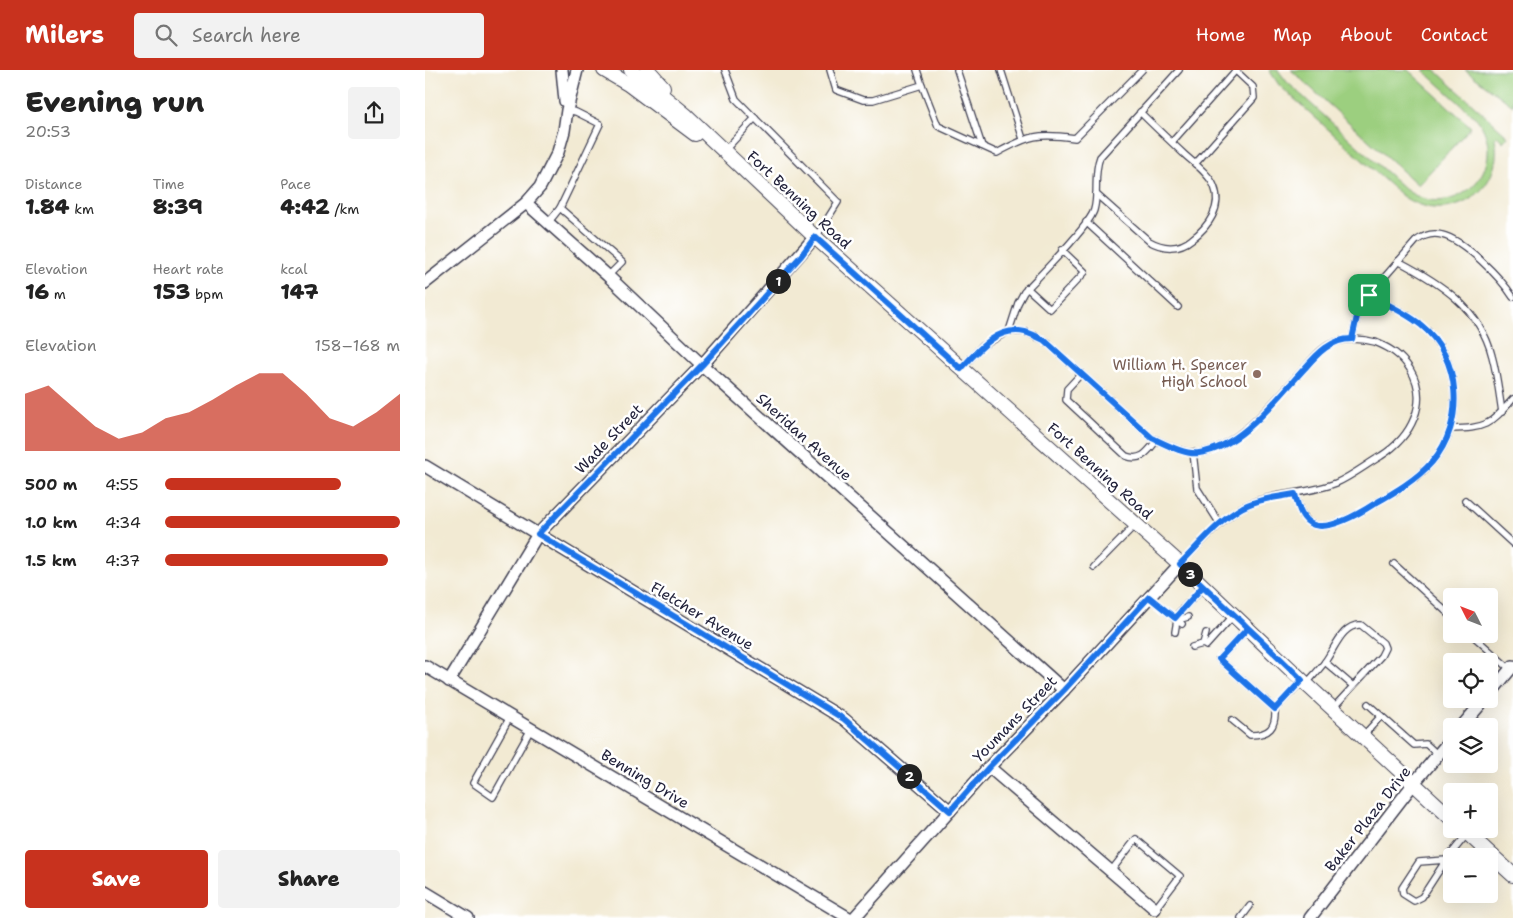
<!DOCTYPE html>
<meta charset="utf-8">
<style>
body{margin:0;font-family:"Shantell Sans",sans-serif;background:#f2f2f2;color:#222;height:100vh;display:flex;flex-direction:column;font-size:19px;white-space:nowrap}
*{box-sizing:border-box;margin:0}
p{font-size:16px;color:#767676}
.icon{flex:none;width:28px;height:28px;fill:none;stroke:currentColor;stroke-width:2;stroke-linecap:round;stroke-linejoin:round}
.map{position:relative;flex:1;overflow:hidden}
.details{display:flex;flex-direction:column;background:#fff;width:425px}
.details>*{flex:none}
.needle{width:32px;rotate:312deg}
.buttons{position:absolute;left:1018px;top:518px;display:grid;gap:10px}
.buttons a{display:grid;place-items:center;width:55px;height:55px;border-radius:5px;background:#fff;box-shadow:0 5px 20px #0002;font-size:25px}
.pin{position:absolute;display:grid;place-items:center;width:42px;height:42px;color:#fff;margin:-21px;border-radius:10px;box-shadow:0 2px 8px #0006}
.km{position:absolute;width:25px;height:25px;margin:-12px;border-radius:50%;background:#222;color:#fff;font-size:14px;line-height:25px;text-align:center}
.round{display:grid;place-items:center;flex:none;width:52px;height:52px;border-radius:5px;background:#f2f2f2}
.overview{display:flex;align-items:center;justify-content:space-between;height:85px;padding:0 25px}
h1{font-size:28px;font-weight:800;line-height:38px}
.metrics{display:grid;grid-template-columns:repeat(3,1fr);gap:8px;height:85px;padding:5px 25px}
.metrics div{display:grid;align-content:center}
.metrics b{font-size:21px;font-weight:800}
.metrics small{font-size:14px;font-weight:400}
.metrics p{font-size:14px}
.chart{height:140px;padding:10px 25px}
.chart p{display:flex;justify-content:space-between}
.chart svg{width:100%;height:90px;margin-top:5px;fill:#c8321e;opacity:.7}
.cta{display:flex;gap:10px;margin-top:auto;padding:10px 25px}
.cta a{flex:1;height:58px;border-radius:5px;background:#c8321e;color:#fff;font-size:20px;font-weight:800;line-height:58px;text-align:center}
.cta a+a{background:#f2f2f2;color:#222}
ul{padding:0 25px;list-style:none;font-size:16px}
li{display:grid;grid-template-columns:80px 60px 1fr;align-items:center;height:38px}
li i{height:12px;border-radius:6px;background:#c8321e}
header{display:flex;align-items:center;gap:30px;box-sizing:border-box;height:70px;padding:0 25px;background:#c8321e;color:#fff}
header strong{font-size:24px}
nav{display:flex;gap:28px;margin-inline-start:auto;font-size:18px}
.search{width:350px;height:45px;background:#f2f2f2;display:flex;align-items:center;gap:12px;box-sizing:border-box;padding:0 18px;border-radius:5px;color:#767676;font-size:19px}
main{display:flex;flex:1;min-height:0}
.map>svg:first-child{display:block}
</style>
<header>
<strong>Milers</strong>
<div class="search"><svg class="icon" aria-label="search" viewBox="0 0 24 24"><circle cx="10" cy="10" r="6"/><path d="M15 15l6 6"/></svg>Search here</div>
<nav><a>Home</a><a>Map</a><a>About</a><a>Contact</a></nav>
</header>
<main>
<section class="details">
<div class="overview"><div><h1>Evening run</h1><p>20:53</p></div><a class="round"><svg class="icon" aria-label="share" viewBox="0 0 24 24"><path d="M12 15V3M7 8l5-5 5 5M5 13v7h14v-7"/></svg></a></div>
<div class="metrics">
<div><p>Distance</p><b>1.84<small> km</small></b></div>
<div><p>Time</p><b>8:39</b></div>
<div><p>Pace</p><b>4:42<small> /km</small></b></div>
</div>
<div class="metrics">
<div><p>Elevation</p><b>16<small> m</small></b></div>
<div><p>Heart rate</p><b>153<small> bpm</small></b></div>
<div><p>kcal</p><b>147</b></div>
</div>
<div class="chart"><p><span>Elevation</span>158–168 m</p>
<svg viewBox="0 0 160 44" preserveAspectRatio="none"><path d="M0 44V16L10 12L20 22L30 32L40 38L50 35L60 28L70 25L80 19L90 12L100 6L110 6L120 16L130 28L140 32L150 25L160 16V44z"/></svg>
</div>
<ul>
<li><b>500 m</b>4:55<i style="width:75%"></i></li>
<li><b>1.0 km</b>4:34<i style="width:100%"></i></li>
<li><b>1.5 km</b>4:37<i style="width:95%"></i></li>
</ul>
<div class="cta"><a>Save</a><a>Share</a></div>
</section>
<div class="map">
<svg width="1088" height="848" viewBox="0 0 1088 848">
<rect width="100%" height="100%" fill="#fff"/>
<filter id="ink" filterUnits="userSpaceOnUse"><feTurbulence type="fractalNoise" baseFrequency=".02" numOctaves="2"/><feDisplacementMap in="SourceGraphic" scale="10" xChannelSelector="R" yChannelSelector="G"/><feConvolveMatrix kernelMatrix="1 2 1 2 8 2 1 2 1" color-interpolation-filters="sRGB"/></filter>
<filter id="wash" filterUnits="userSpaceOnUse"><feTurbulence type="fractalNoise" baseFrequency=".0096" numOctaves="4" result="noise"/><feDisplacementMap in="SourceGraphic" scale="20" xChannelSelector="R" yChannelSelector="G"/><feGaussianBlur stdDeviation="1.12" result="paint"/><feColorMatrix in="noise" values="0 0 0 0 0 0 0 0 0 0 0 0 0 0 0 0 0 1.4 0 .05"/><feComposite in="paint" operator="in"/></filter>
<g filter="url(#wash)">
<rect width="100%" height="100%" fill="#f2ead3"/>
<g fill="#9ccf7f" stroke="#5f785d">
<path d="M 844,0 L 853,0 L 862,12 L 980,119 C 1029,156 1088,97 1052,49 L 998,0 L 1010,0 L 1083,66 L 1078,72 L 1072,66 L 1070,68 C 1081,123 1021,159 976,125 L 854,15 Z"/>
<polygon points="866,0 983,0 1046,57 993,115"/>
<polygon points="1040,0 1088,0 1088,36"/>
</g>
</g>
<g filter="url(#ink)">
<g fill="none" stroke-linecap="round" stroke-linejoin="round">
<defs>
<g id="service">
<polyline points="300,0 311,29 413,132 391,167"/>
<polyline points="405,0 411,20 438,30 448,30 497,15 492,0"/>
<polyline points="532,0 557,76"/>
<polyline points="576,0 598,69"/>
<path d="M 497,15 L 513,56 L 572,83 C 605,65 613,63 650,68 L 717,0"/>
<polyline points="142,40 151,42 175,54 135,138 197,192 183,206"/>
<polyline points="747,72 811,0"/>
<polyline points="299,81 330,48"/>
<polyline points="770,94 829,28 828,17 811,1"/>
<path d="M 671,124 L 724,171 C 738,179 754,180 767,169 C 783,157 798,137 789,116 C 784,104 770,94 760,85 C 745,71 730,57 715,42"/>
<polyline points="661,152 753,237"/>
<polyline points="123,153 135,138"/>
<path d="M 973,191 C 1015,213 1055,238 1067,286 C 1072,304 1074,323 1077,342"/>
<polyline points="602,218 625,239 660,202 637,180"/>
<path d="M 584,261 L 601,262 L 619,270 L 727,368 C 740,374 759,384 774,383 C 813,379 852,327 878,300 C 886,291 895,279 906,274 C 919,268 936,268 950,272 C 965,278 976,285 985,299 C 1005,332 986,367 956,386 C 942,394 927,406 911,413 C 882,425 843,422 816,438 C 793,453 774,475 755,494"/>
<polyline points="927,269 933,242 944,225"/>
<path d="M 536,299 L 557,276 L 584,261 L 593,233 L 599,222 C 614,206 664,157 669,140 C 674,123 668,105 675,87 L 754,0"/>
<path d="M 656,304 L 642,319 L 641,330 L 701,386 C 717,392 723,381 732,370"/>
<path d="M 1025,359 C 1061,358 1064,356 1088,329"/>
<polyline points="768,382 772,418 795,454"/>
<path d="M 870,424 C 873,435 876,451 889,455 C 906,460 935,443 949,434 C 970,422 991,410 1007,392 C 1041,354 1036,287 996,255 C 981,242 961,234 944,225 L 991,171 C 999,165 1007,162 1017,165 C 1039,170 1076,208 1088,227"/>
<polyline points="1040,430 1088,474"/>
<polyline points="969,494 1026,546"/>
<polyline points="669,497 710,455"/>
<polyline points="724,527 757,554"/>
<polyline points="749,548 779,516"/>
<polyline points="752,550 763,547"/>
<polyline points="823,558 794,589 850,639 877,611"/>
<polyline points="750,562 752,550"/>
<polyline points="1046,564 1085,599"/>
<polyline points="778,574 781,563"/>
<polyline points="767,577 778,574 781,576 809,545"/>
<polyline points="900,592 928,616"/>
<path d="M 881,614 C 887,607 894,600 899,593 C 909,581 917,553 936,555 L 958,573 L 960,578 L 956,586 L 908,638"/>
<polyline points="943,634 989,675 1001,674 1013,685"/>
<polyline points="85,647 48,713 68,727 106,659"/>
<path d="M 807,650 L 825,665 C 845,665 851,657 850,639"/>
<polyline points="938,666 956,646"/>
<polyline points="1021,790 994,792 977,818 978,824 989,831 997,827 1021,790 1043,763"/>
<polyline points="686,801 711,769 755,806 730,839"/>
<polyline points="816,848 825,836"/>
</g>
<g id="minor">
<polyline points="137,0 140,31"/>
<polyline points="101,133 183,206 277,295 639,620"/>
<polyline points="0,213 101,133 115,117 133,82 139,61 142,40 152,0"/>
<polyline points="0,396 419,649 525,741"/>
<polyline points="0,596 424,848"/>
<polyline points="24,611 113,464 277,295 390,167"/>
<polyline points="1064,625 1088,596"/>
<polyline points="1037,656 1060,629"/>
<polyline points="564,697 730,839"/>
<polyline points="0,822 43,848"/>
<polyline points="429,848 564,697 639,620 755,494"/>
<polyline points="885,848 989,713 1026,669"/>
</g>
<g id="tertiary">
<polyline points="179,0 203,14 270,64"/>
<polyline points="206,0 262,46 390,167 755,494 881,614 1026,748"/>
<polyline points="223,0 238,17"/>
<polyline points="1038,759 1088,805"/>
</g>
</defs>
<use href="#service" stroke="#414052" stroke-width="8"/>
<use href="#minor" stroke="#414052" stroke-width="14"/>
<use href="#tertiary" stroke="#414052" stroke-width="16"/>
<use href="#service" stroke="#fff" stroke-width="5.5"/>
<use href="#minor" stroke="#fff" stroke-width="11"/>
<use href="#tertiary" stroke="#fff" stroke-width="14"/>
</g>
</g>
<g fill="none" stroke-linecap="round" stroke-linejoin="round" filter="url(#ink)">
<defs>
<path id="route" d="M 944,225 L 933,242 L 927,269 C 906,269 893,283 880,298 C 853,327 816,378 774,383 C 760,385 740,374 727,368 L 619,270 C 613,267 607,264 600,262 C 572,256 553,280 536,299 L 390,167 L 376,186 L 277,295 L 113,464 L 419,649 L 525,741 L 564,697 L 639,620 L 724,527 L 750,548 L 778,516 C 812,548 845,578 877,610 L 850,639 L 794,589 L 823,558 L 819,554 L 755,494 C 774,475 793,451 818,437 C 834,429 852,427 870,424 C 873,436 876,451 889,455 C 906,460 935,443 949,434 C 970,422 991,410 1007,392 C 1041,353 1036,287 996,255 C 980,242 961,234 944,225"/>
</defs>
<use href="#route" stroke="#fff" stroke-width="10"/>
<use href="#route" stroke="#1a73e8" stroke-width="6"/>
</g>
<circle fill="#8d6e63" stroke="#fff" stroke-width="2" cx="832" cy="304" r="5"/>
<g text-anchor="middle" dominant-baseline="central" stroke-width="5" stroke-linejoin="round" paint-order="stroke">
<g font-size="15" fill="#22223b" stroke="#fff">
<text transform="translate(374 130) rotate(43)">Fort Benning Road</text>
<text transform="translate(379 367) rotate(42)">Sheridan Avenue</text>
<text transform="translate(184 369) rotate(-46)">Wade Street</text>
<text transform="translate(675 401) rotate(42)">Fort Benning Road</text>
<text transform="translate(277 546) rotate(31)">Fletcher Avenue</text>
<text transform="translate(590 649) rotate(-46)">Youmans Street</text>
<text transform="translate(220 709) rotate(31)">Benning Drive</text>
<text transform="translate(943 749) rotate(-52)">Baker Plaza Drive</text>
</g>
<g font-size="15" fill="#785e54" stroke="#fff" text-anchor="end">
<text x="822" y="295">William H. Spencer<tspan x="822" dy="17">High School</tspan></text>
</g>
</g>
</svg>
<div class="buttons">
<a><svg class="needle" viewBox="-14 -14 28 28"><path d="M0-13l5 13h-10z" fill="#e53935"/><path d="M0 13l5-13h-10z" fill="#767676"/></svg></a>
<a><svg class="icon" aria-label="locate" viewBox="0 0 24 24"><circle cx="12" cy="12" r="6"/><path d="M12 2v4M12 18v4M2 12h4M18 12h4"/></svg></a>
<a><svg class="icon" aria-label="layers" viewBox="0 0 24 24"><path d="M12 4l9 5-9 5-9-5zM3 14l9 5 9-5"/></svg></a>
<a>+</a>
<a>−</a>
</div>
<div class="pin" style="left:944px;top:225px;background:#1e9e55"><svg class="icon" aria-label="arrive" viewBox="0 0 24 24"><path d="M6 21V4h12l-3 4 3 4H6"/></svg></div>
<b class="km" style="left:353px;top:211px">1</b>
<b class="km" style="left:484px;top:706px">2</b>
<b class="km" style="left:765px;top:504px">3</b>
</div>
</main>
